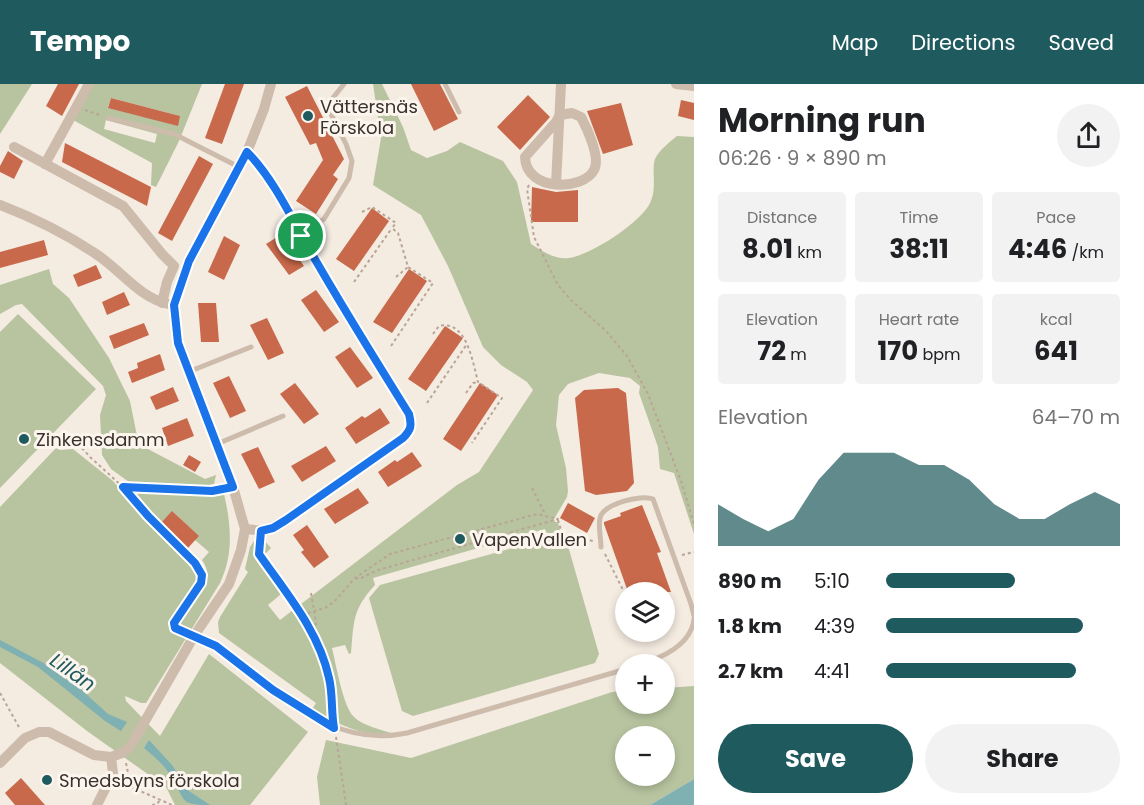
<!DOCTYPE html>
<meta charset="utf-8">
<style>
body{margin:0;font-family:Poppins,sans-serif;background:#f2f2f2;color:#202124;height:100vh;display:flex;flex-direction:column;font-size:22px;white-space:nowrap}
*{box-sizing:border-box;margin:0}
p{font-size:20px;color:#757577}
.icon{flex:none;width:33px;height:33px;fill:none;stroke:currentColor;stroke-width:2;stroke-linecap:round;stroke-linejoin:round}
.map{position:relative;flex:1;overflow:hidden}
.panel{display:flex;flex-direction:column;background:#fff;width:450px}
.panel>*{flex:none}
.controls{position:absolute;left:615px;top:498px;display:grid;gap:12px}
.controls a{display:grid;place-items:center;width:60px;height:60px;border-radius:50%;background:#fff;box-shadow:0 3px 9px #0003;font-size:30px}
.pin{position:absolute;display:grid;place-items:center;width:51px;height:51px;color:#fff;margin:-26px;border:3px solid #fff;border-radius:50%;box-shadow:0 2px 6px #0007}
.round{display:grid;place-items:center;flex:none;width:63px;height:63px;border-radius:32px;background:#f2f2f2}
.overview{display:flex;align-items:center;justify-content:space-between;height:102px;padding:0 24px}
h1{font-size:33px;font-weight:700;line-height:45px}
.metrics{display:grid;grid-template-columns:repeat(3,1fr);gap:9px;height:102px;padding:6px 24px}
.metrics div{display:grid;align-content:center;border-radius:6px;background:#f2f2f2;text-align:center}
.metrics b{font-size:26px;font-weight:700}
.metrics small{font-size:16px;font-weight:400}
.metrics p{font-size:16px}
.chart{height:168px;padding:12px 24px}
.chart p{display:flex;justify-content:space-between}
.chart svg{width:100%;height:108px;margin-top:6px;fill:#1f5a5e;opacity:.7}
.action{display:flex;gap:12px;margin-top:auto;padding:12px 24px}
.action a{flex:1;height:69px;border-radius:36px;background:#1f5a5e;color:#fff;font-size:24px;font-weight:700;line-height:69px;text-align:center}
.action a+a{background:#f2f2f2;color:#202124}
ul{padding:0 24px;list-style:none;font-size:20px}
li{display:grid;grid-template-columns:96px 72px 1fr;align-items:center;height:45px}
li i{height:15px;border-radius:8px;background:#1f5a5e}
header{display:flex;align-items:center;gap:36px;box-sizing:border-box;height:84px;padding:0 30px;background:#1f5a5e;color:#fff}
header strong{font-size:28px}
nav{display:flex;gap:33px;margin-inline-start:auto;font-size:21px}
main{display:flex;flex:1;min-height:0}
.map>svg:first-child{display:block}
</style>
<header>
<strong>Tempo</strong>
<nav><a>Map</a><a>Directions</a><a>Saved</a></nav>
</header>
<main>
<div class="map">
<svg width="694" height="721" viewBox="0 0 694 721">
<rect width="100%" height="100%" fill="#f4ebe1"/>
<g fill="#b8c4a0" fill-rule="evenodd">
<polygon points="0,0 32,0 0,50"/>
<path d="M 92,0 L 202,0 L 179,57 L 156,103 L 151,101 L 152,79 L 73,36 ZM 111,14 L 180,32 L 108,23 ZM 106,36 L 157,50 L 155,59 L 104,45 Z"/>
<path d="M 373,0 L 382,0 L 403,43 L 411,66 L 427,74 L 447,67 L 460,58 L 503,77 L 517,98 L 531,160 C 542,167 555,176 569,174 C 591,171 638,140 649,121 C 658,106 651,86 655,75 C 659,66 670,58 677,52 L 694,53 L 694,450 L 674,389 L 660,385 L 658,363 L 639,309 L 640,302 L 630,294 L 599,289 L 568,300 L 559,311 L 556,341 L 566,384 L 568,407 L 567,413 L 554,435 L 555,438 L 558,438 L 560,447 L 547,450 L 545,445 L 373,494 L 375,501 C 352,526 354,538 351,569 L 349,570 L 345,561 L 332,564 C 336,580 343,623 354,633 C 363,642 383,646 394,650 C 364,654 338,639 311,627 L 316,619 L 219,549 L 218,538 L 220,533 L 248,488 L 245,485 L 250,463 L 254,457 L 264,456 L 271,464 L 264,471 L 287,505 L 268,521 L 280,536 L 457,401 L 479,388 L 533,306 L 527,298 L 501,281 L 483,263 L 448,182 L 421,131 L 373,101 L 381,54 Z"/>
<polygon points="49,185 53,200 69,214 109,274 130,317 137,352 146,364 205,395 216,391 214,400 196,403 129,398 111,385 102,371 100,331 106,311 103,302 22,220 16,221 0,230 0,201"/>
<polygon points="18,230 96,305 0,404 0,248"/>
<path d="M 56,364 L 60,366 L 73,365 L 113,397 L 129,416 L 194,480 C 199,488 200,494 196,503 L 201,506 C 208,496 210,487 202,476 L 209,468 L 195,456 L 198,452 L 173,428 L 161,439 L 132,408 L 160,407 L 193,408 L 215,412 L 224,410 C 231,440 234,470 220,499 L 148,616 L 146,619 L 141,619 L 125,612 L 126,617 L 160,652 L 209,570 L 308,648 L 250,721 L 175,721 L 166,703 L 87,647 L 0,579 L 0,423 Z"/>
<polygon points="559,451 566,455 599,570 595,579 413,632 402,627 369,514 380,501"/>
<path d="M 694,602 L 694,695 L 650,721 L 320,721 L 317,693 L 326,656 L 411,674 L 612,608 L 625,607 L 626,620 L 664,620 L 665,604 ZM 626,652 L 664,652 L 664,692 L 626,692 Z"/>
</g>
<g fill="#7fb0b2">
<polygon points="0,556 53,584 63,594 75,600 108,630 127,638 121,647 105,637 38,583 0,563"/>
<path d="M 149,656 L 172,681 L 179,692 L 183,703 L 210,721 C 177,721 186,715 171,692 C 164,681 154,672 144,664 Z"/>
<polygon points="694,695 694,721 650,721"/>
</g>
<g fill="#c8694b">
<polygon points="58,0 79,0 62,32 46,22"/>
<polygon points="225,0 244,0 222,60 205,54"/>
<polygon points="411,0 440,0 458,35 434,47"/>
<polygon points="307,2 344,75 333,91 338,95 316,130 296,117 323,76 316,59 310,61 285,13"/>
<polygon points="528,11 550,33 520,66 497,43"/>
<polygon points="111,14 180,32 178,42 108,24"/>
<polygon points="681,16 694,19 694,36 678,32"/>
<polygon points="621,19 633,61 603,70 587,27"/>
<polygon points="65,59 151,103 147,122 62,78"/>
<polygon points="8,67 23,77 14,95 0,88 0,82"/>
<polygon points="199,72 213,80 172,157 158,149"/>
<polygon points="532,103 556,108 578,106 578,138 531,138"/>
<polygon points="372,124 389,137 354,187 336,175"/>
<polygon points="282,150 304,182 289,191 266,160"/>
<polygon points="224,152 240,161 224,196 208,188"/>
<polygon points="44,156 48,171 0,184 0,168"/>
<polygon points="96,181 102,194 78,203 73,191"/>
<polygon points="409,185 427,197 392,249 373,238"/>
<polygon points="316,206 339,238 324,248 301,216"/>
<polygon points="124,208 130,221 107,231 102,218"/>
<polygon points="198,219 216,219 219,258 201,258"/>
<polygon points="267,234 284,269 268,276 250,241"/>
<polygon points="144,239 149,251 114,265 109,252"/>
<polygon points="445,242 463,254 426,307 408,295"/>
<polygon points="350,263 373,294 357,304 335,273"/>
<polygon points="160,270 165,286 132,299 128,288 138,284 137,279"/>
<polygon points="229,292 246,327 230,334 213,299"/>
<polygon points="295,299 319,330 304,340 280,310"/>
<polygon points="480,299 498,311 461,367 443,355"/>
<polygon points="173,303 179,317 156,326 150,313"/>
<polygon points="618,304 626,309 634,399 627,407 596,411 585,407 575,314 584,306"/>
<polygon points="380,324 390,339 356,360 345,344 362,332 365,334"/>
<polygon points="187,334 194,352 168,362 162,344"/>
<polygon points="326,362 336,377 302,398 291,382"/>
<polygon points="258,363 275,398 259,405 241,370"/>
<polygon points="412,368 422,382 388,403 378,388 395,376 397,378"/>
<polygon points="189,371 201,378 195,388 183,381"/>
<polygon points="358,404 369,419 335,440 324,425"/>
<polygon points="568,419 595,434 587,449 560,434"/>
<polygon points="642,421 661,468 657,469 671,508 628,508 604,440 604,438 621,432 620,429"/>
<polygon points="172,427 199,452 187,465 160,440"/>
<polygon points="307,441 329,473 314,484 301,468 304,466 293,451"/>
<polygon points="21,694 45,721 15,721 5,709"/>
</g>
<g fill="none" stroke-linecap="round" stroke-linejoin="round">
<g stroke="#b9a596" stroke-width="2" stroke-dasharray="3 3" stroke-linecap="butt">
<polyline points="85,26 100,31"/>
<polyline points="529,101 527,105 534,153 558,201 571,216 606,247 627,272 648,310 681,397 694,440"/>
<polyline points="362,128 372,123 396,139 392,144 398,149 408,183 433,199 391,262"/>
<polyline points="396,193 408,183"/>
<polyline points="354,198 392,144"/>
<path d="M 433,250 L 439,242 C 467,235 473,280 478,298 L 502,314 L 472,359"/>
<polyline points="466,309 473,299 478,298"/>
<polyline points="427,319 467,260"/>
<polyline points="74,355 90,373 123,403 212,407 222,405"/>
<path d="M 123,403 L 148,432 L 199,484 C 207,504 184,524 174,539 L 175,544 L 182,548"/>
<polyline points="532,404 545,430"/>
<polyline points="558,436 561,446 564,450 593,457"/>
<path d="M 260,457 L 259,470 C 286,508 320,548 329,595 C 332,607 330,620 332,632"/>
<polyline points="605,470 626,512"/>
<polyline points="682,471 694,468"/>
<polyline points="311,509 316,538 314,553"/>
<polyline points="302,531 325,524 334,518 355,494 390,470 537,430 558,435 378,486 359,495 355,494"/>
<polyline points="0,609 20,645"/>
<polyline points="336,653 346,721"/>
<polyline points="126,679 131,703 172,721"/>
<polyline points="152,721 157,720 160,716"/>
</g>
<g stroke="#cdbbac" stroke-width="5">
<polyline points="445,0 459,28"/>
<polyline points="108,34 174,50 239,83"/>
<polyline points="301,152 324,135 349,94 352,77 346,60 329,26 332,15 344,0"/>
<polyline points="188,288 251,263"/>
<polyline points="217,360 283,332"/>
<path d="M 601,463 C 601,454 598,443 600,434 C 603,420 641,410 653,415 L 691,520 L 694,532"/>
<path d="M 194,552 C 267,585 315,668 407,649 L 626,585"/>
<path d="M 640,580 C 662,574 691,561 694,535"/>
</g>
<g stroke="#cdbbac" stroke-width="10">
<polyline points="676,0 694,2"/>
<path d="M 572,29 L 581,33 C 587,44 601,74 594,86 C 583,107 526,108 525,73 L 556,38 L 560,31 Z"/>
<polyline points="14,63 123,122 162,170 174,182 167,198 162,219"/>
<polyline points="45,80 89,0"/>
<polyline points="556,100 561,0"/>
<path d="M 0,121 C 34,134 66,150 96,170 C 121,186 139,214 169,220"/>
<path d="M 245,445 L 265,447 L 286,436 L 403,354 C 411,346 412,342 409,330 C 378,280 346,229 316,177 C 295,142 276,97 247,68"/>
<polyline points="0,679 25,654 39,648 49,648 94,671 111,673"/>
<polyline points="97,721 113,689 111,673 122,669 130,663 194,552 229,500 241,466 245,445 233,403 178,259 174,221 189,177 247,68 264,25 271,0"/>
</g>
</g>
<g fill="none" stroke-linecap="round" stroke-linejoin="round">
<defs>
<path id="route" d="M 247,68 C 276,97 295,142 316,177 C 346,229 378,280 409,330 C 412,342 411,346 403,354 L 286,436 L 273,444 L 261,447 L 259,470 C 286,509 319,547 329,594 C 333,610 331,628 334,644 L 273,606 L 216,562 L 175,544 L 174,539 L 201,499 L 202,491 L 195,479 L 148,432 L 123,403 L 212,407 L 233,403 L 178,259 L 174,221 L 189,177 Z"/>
</defs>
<use href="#route" stroke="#fff" stroke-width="12"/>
<use href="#route" stroke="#1a73e8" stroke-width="8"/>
</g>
<g fill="#1f5a5e" stroke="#fbf5ee" stroke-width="2">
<circle cx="308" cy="32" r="6"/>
<circle cx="24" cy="355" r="6"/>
<circle cx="460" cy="455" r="6"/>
<circle cx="47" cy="696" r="6"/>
</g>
<g text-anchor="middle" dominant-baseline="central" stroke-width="6" stroke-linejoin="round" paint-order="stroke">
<g font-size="18" fill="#3b302b" stroke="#fbf5ee" text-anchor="start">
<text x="320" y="22">Vättersnäs<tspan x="320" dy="21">Förskola</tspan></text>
<text x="36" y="355">Zinkensdamm</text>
<text x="472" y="455">VapenVallen</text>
<text x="59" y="696">Smedsbyns förskola</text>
</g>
<g font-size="20" font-style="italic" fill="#1f5a5e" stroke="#fbf5ee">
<text transform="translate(73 588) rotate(35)">Lillån</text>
</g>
</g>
</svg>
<div class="controls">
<a><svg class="icon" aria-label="layers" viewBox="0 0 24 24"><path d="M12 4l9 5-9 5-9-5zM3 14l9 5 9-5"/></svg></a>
<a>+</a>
<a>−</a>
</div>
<div class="pin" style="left:301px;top:152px;background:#1e9e55"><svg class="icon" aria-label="arrive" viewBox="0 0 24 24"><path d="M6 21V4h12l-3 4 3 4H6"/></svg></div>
</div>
<section class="panel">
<div class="overview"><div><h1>Morning run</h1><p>06:26 · 9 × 890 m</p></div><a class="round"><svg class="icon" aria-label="share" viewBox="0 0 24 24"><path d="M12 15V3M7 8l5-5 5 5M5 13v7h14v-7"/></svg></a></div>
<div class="metrics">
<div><p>Distance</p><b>8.01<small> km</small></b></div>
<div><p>Time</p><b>38:11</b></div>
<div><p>Pace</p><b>4:46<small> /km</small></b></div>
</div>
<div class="metrics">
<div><p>Elevation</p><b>72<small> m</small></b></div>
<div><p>Heart rate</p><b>170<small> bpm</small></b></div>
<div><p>kcal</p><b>641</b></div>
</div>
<div class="chart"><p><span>Elevation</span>64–70 m</p>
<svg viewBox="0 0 160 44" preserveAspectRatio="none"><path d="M0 44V27L10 33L20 38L30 33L40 17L50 6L60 6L70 6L80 11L90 11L100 17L110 27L120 33L130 33L140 27L150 22L160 27V44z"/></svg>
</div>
<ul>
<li><b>890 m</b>5:10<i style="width:55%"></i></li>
<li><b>1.8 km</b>4:39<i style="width:84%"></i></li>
<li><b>2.7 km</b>4:41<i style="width:81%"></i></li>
</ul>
<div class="action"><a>Save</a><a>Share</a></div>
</section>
</main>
